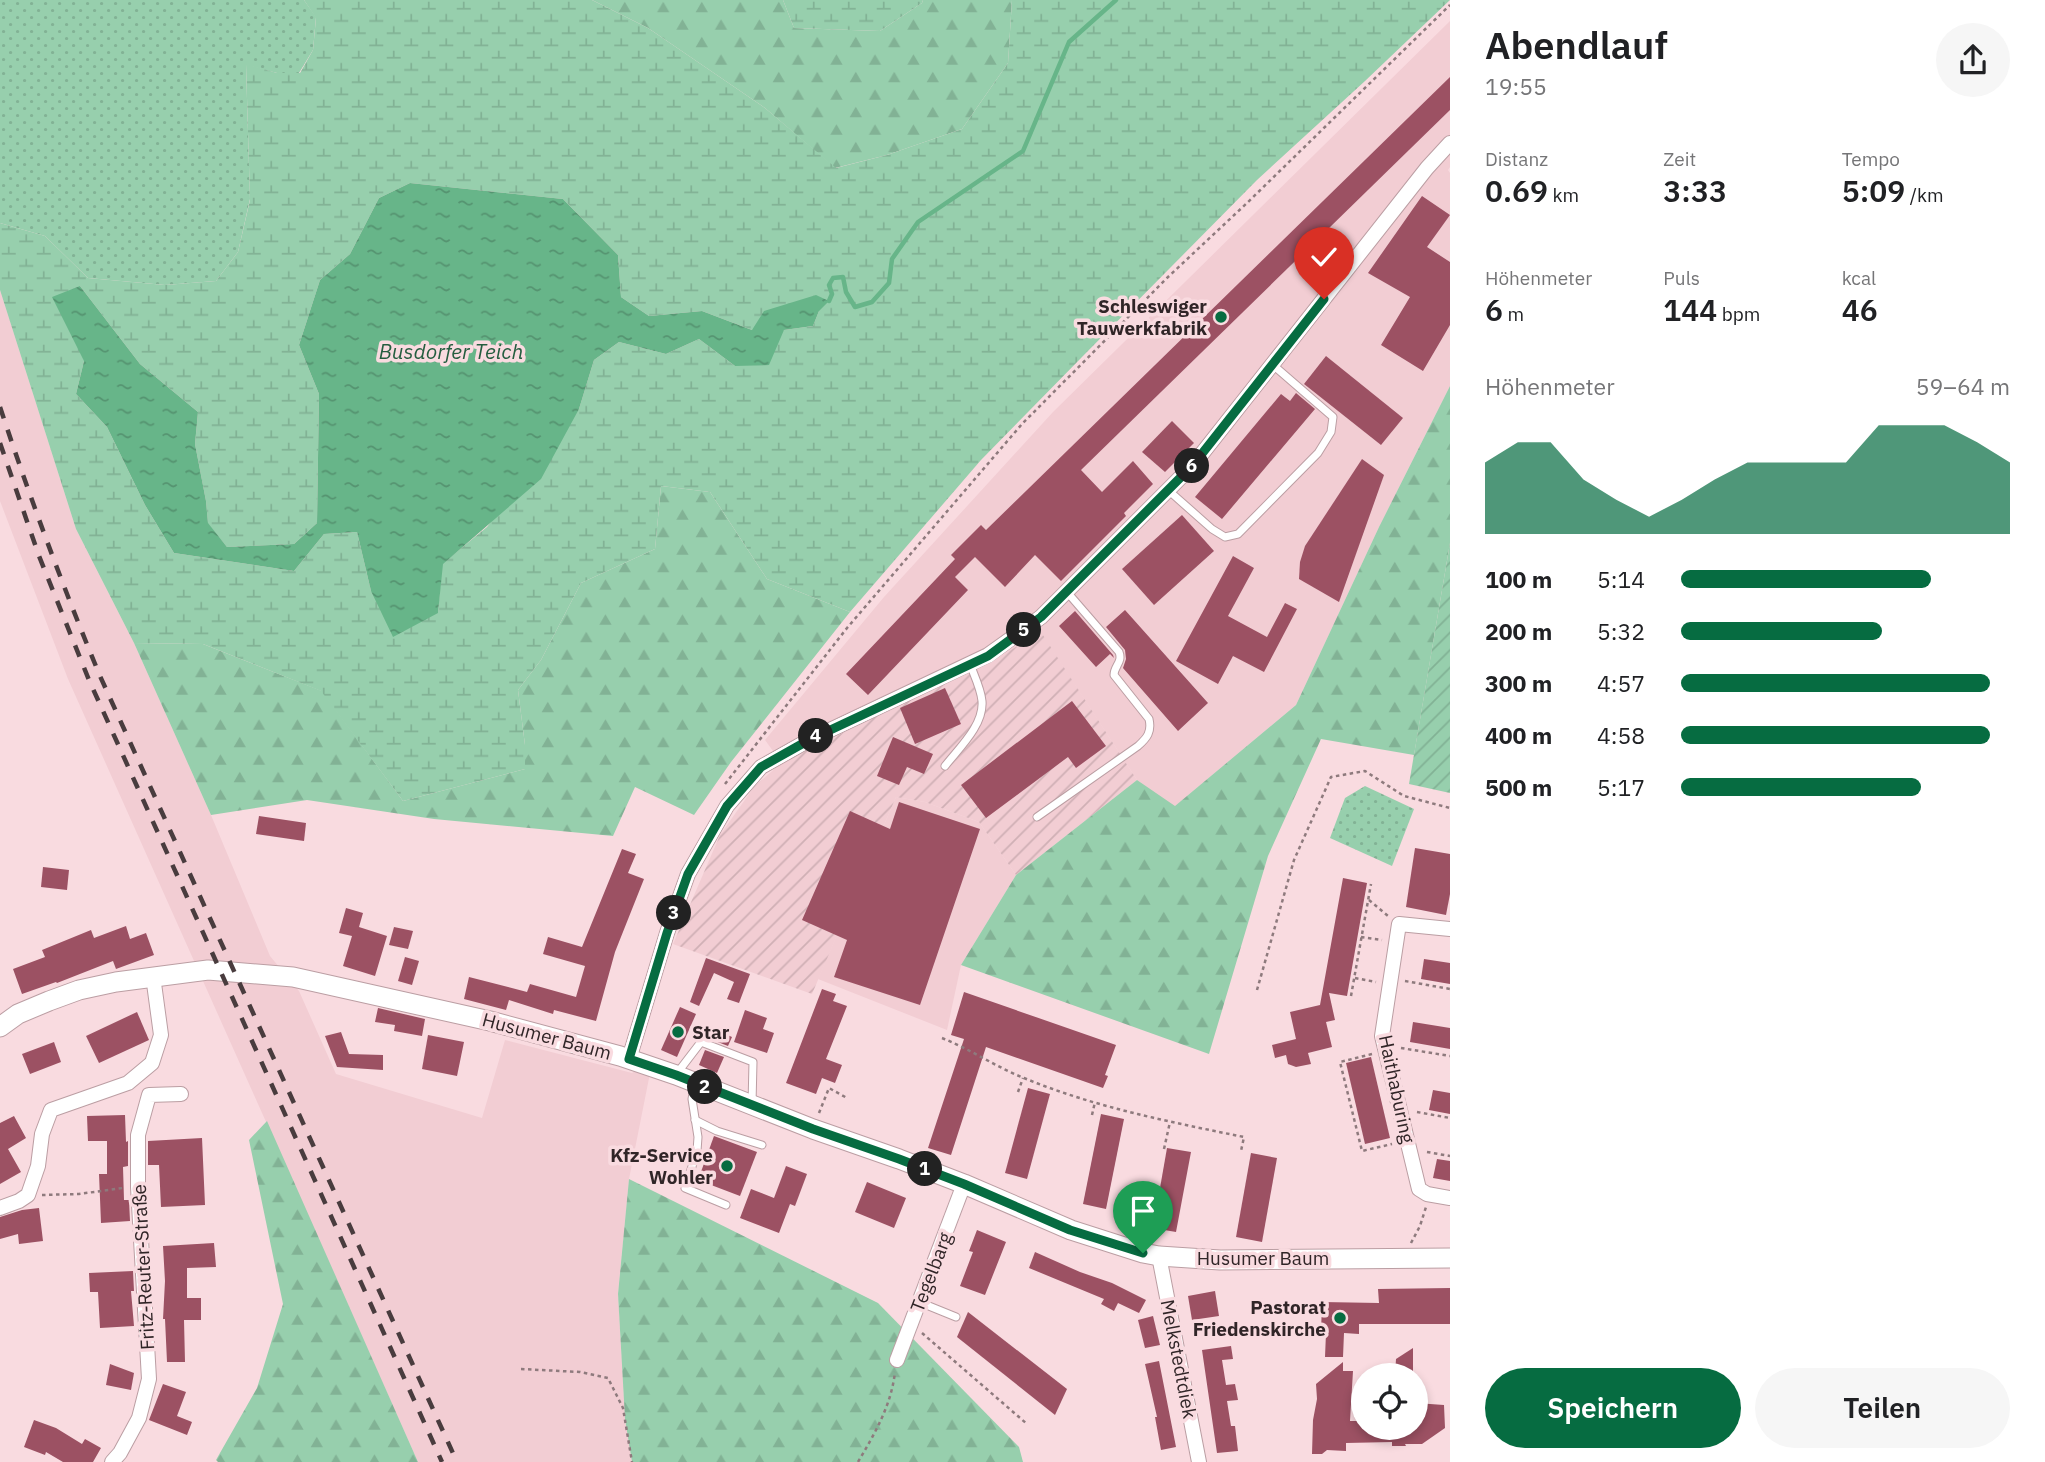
<!DOCTYPE html>
<html lang="de">
<meta charset="utf-8">
<style>
body{margin:0;font-family:"IBM Plex Sans",sans-serif;background:#f6f6f6;color:#202124;height:100vh;display:flex;flex-direction:column;font-size:26px;white-space:nowrap}
*{box-sizing:border-box;margin:0}
p{font-size:23px;color:#757577}
.icon{flex:none;width:38px;height:38px;fill:none;stroke:currentColor;stroke-width:2;stroke-linecap:round;stroke-linejoin:round}
.map{position:relative;flex:1;overflow:hidden}
.details{display:flex;flex-direction:column;background:#fff;width:595px}
.details>*{flex:none}
.controls{position:absolute;left:1351px;top:1363px;display:grid;gap:14px}
.controls a{display:grid;place-items:center;width:77px;height:77px;border-radius:50%;background:#fff;box-shadow:0 4px 10px #0003;font-size:35px}
.pin{position:absolute;display:grid;place-items:center;width:60px;height:60px;color:#fff;margin:-72px -30px;border-radius:50% 50% 50% 0;rotate:-45deg;box-shadow:0 0 7px #0007}
.pin .icon{rotate:45deg}
.km{position:absolute;width:35px;height:35px;margin:-18px;border-radius:50%;background:#222;color:#fff;font-size:19px;line-height:35px;text-align:center}
.round{display:grid;place-items:center;flex:none;width:74px;height:74px;border-radius:37px;background:#f6f6f6}
.overview{display:flex;align-items:center;justify-content:space-between;height:119px;padding:0 35px}
h1{font-size:38px;font-weight:600;line-height:52px}
.stats{display:grid;grid-template-columns:repeat(3,1fr);gap:10px;height:119px;padding:7px 35px}
.stats div{display:grid;align-content:center}
.stats b{font-size:30px;font-weight:600}
.stats small{font-size:19px;font-weight:400}
.stats p{font-size:19px}
.chart{height:196px;padding:14px 35px}
.chart p{display:flex;justify-content:space-between}
.chart svg{width:100%;height:126px;margin-top:7px;fill:#066c41;opacity:.7}
.cta{display:flex;gap:14px;margin-top:auto;padding:14px 35px}
.cta a{flex:1;height:80px;border-radius:42px;background:#066c41;color:#fff;font-size:28px;font-weight:600;line-height:80px;text-align:center}
.cta a+a{background:#f6f6f6;color:#202124}
ul{padding:0 35px;list-style:none;font-size:23px}
li{display:grid;grid-template-columns:112px 84px 1fr;align-items:center;height:52px}
li i{height:18px;border-radius:9px;background:#066c41}
main{display:flex;flex:1;min-height:0}
.map>svg:first-child{display:block}
</style>
<main>
<div class="map">
<svg width="1450" height="1462" viewBox="0 0 1450 1462">
<defs>
<pattern id="industrial-furrows" width="10" height="10" patternUnits="userSpaceOnUse" patternTransform="scale(1.75)"><rect width="10" height="10" fill="#f2cdd3"/><path d="M-1 1l2-2M0 10L10 0M9 11l2-2" fill="none" stroke="#d0b0b5"/></pattern>
<pattern id="grass-dots" width="8" height="8" patternUnits="userSpaceOnUse" patternTransform="scale(1.75)"><rect width="8" height="8" fill="#97cfad"/><path d="M2 2h.1M6 6h.1" fill="none" stroke="#82b295" stroke-width="1.8" stroke-linecap="round"/></pattern>
<pattern id="forest-firs" width="22" height="20" patternUnits="userSpaceOnUse" patternTransform="scale(1.75)"><rect width="22" height="20" fill="#97cfad"/><path d="M5 1l3.5 6h-7zM16 11l3.5 6h-7z" fill="#82b295"/></pattern>
<pattern id="wetland-marsh" width="20" height="14" patternUnits="userSpaceOnUse" patternTransform="scale(1.75)"><rect width="20" height="14" fill="#97cfad"/><path d="M1 5h8M5 5V1M11 12h8M15 12V8" fill="none" stroke="#82b295"/></pattern>
<pattern id="garden-furrows" width="10" height="10" patternUnits="userSpaceOnUse" patternTransform="scale(1.75)"><rect width="10" height="10" fill="#97cfad"/><path d="M-1 1l2-2M0 10L10 0M9 11l2-2" fill="none" stroke="#82b295"/></pattern>
<pattern id="water-ripples" width="26" height="14" patternUnits="userSpaceOnUse" patternTransform="scale(1.75)"><rect width="26" height="14" fill="#67b589"/><path d="M2 4q2-2 4 0t4 0M15 11q2-2 4 0t4 0" fill="none" stroke="#559370"/></pattern>
</defs>
<rect width="100%" height="100%" fill="#f9dbe0"/>
<g fill="#f2cdd3">
<polygon points="1450,21 1450,167 1448,170 1450,173 1450,386 1379,527 1296,705 1174,807 1137,780 1041,633 999,657 781,762 765,740 884,597 1053,412"/>
<polygon points="0,290 76,529 134,643 211,815 270,956 299,991 336,1074 482,1118 505,1040 632,1073 653,1058 629,1179 618,1293 625,1419 632,1462 418,1462 68,679 0,501"/>
<polygon points="896,797 925,802 979,822 1016,875 961,965 947,1030 818,979"/>
</g>
<polygon fill="url(#industrial-furrows)" points="1041,632 1137,780 1016,875 979,822 925,802 896,797 812,994 673,944 720,835 754,787 781,763 999,657"/>
<g fill="url(#grass-dots)">
<polygon points="0,0 304,0 316,17 313,50 299,73 277,73 246,65 250,199 238,252 216,281 165,285 88,278 45,236 0,223"/>
<polygon points="1365,786 1414,809 1392,866 1330,838 1345,798"/>
</g>
<g fill="url(#forest-firs)">
<polygon points="592,0 783,0 794,28 880,31 922,3 923,0 1012,0 1008,63 962,129 887,155 835,168 765,108 648,28"/>
<polygon points="1450,386 1450,543 1414,755 1321,739 1268,856 1209,1054 961,965 1016,875 1137,780 1175,806 1296,705 1379,527"/>
<polygon points="661,486 710,492 767,579 850,612 731,762 694,815 635,787 613,836 434,819 307,800 211,815 134,643 203,644 322,691 403,801 525,769 525,745 518,690 541,660 581,583 655,549"/>
<polygon points="267,1121 418,1462 218,1462 216,1460 257,1388 283,1304 249,1140"/>
<polygon points="629,1179 878,1303 1019,1447 1023,1462 632,1462 625,1419 618,1294"/>
</g>
<g fill="url(#wetland-marsh)" fill-rule="evenodd">
<path d="M 304,0 L 592,0 L 648,28 L 765,108 L 836,168 L 887,155 L 962,129 L 1008,63 L 1012,0 L 1450,0 L 1365,81 L 1257,180 L 1082,357 L 981,460 L 850,612 L 767,579 L 710,492 L 661,486 L 655,549 L 581,583 L 541,660 L 518,690 L 525,745 L 525,769 L 403,801 L 321,691 L 203,644 L 134,643 L 76,529 L 0,290 L 0,223 L 45,236 L 88,278 L 165,285 L 216,281 L 238,252 L 250,200 L 246,64 L 277,73 L 300,73 L 313,50 L 316,18 ZM 410,183 L 563,199 L 618,255 L 621,297 L 649,316 L 702,311 L 752,330 L 819,311 L 813,326 L 784,330 L 735,366 L 699,339 L 666,354 L 619,342 L 594,360 L 579,409 L 487,527 L 442,564 L 438,613 L 371,591 L 357,532 L 324,534 L 294,571 L 174,553 L 145,505 L 107,427 L 76,394 L 84,361 L 80,286 L 140,364 L 198,412 L 195,444 L 206,501 L 208,524 L 227,547 L 294,544 L 317,523 L 319,394 L 299,345 L 320,280 L 350,254 L 379,198 Z"/>
<polygon points="783,0 923,0 922,3 880,31 794,28"/>
</g>
<polygon fill="url(#garden-furrows)" points="1450,543 1450,793 1409,784"/>
<polygon fill="url(#water-ripples)" points="410,183 563,199 618,255 621,297 649,316 702,311 752,330 764,311 816,295 829,301 819,311 813,326 784,330 769,365 735,366 699,339 666,354 619,342 594,360 579,409 541,479 443,564 438,613 393,637 371,591 357,532 324,534 294,571 174,553 145,505 107,427 76,394 84,361 52,297 80,286 140,364 198,412 195,444 206,501 208,523 227,547 294,544 317,523 319,394 299,345 320,280 350,254 379,198"/>
<g fill="none" stroke-linecap="round" stroke-linejoin="round">
<polyline stroke="#67b589" stroke-width="4.5" points="829,301 832,294 829,285 833,278 843,277 846,292 855,307 872,302 889,283 892,259 918,222 1023,151 1069,42 1116,0"/>
</g>
<g fill="#9c5163">
<polygon points="1450,77 1450,110 1081,470 1102,492 1133,461 1153,484 1124,513 1126,516 1061,581 1035,555 1005,587 975,557 955,577 968,590 868,695 846,674 955,559 951,555 981,525 986,530"/>
<polygon points="1422,196 1450,215 1427,247 1450,262 1450,325 1423,371 1381,345 1410,297 1368,273"/>
<polygon points="1326,356 1403,418 1381,445 1304,384"/>
<polygon points="1296,393 1315,409 1222,519 1195,497 1281,394 1290,401"/>
<polygon points="1172,421 1194,443 1165,472 1142,452"/>
<polygon points="1362,459 1384,475 1339,602 1299,579 1300,562 1305,546"/>
<polygon points="1182,515 1214,551 1154,605 1122,569"/>
<polygon points="1233,556 1254,568 1228,616 1267,637 1285,603 1297,609 1264,672 1233,656 1218,684 1176,661"/>
<polygon points="1125,610 1208,703 1178,731 1123,668 1126,659 1125,650 1106,627"/>
<polygon points="1075,611 1113,655 1114,658 1110,654 1096,667 1059,626"/>
<polygon points="945,688 961,724 915,744 900,708"/>
<polygon points="1072,701 1106,746 1076,768 1068,757 986,818 961,785"/>
<polygon points="893,737 933,754 924,774 907,767 899,785 877,776"/>
<polygon points="899,802 980,829 920,1005 834,977 847,940 802,920 850,811 890,829"/>
<polygon points="259,816 306,823 304,841 256,834"/>
<polygon points="1415,848 1450,854 1450,894 1446,915 1406,907"/>
<polygon points="622,849 636,854 628,873 644,879 615,952 596,1021 554,1010 553,1014 509,1000 506,1010 464,999 469,977 527,992 530,984 576,997 585,966 543,954 548,937 582,947"/>
<polygon points="43,867 69,870 67,890 41,887"/>
<polygon points="1343,878 1367,883 1347,996 1329,993 1335,1020 1326,1022 1332,1047 1308,1053 1311,1064 1296,1067 1288,1064 1286,1055 1275,1058 1272,1045 1296,1039 1290,1012 1320,1005"/>
<polygon points="346,908 363,913 359,927 387,936 375,976 343,966 352,936 339,933"/>
<polygon points="126,926 130,939 146,933 154,955 116,969 113,961 57,983 56,982 22,994 13,969 45,957 42,950 91,930 94,938"/>
<polygon points="394,927 413,931 408,949 389,945"/>
<polygon points="405,957 419,961 412,985 398,981"/>
<polygon points="706,958 750,974 739,1003 727,999 734,982 714,973 699,1006 690,1002"/>
<polygon points="1424,959 1450,963 1450,984 1421,979"/>
<polygon points="822,989 836,994 833,1001 847,1006 826,1059 842,1065 835,1083 822,1078 816,1094 786,1083"/>
<polygon points="964,992 1116,1045 1105,1075 1108,1076 1103,1088 986,1047 951,1155 928,1148 964,1039 951,1035"/>
<polygon points="680,1007 696,1014 677,1057 661,1050"/>
<polygon points="378,1008 425,1019 422,1036 394,1031 395,1025 375,1022"/>
<polygon points="745,1010 767,1018 763,1029 774,1033 767,1053 734,1042"/>
<polygon points="137,1012 149,1040 99,1063 86,1036"/>
<polygon points="1413,1022 1450,1028 1450,1049 1410,1042"/>
<polygon points="714,1029 732,1037 728,1046 710,1039"/>
<polygon points="341,1032 349,1054 383,1055 383,1070 337,1067 325,1036"/>
<polygon points="428,1035 464,1042 457,1076 422,1069"/>
<polygon points="54,1042 61,1062 30,1074 22,1054"/>
<polygon points="705,1050 724,1057 717,1073 699,1065"/>
<polygon points="1371,1057 1390,1138 1365,1144 1346,1063"/>
<polygon points="1028,1088 1050,1094 1027,1179 1005,1173"/>
<polygon points="1433,1090 1450,1093 1450,1114 1429,1110"/>
<polygon points="1101,1114 1124,1119 1106,1209 1083,1204"/>
<polygon points="125,1115 126,1142 128,1141 128,1166 123,1167 124,1200 129,1200 130,1221 101,1223 99,1174 107,1174 107,1141 88,1141 87,1116"/>
<polygon points="14,1116 26,1138 8,1149 21,1172 0,1184 0,1123"/>
<polygon points="714,1136 757,1152 740,1196 698,1180"/>
<polygon points="202,1138 205,1205 161,1207 159,1165 148,1165 148,1141"/>
<polygon points="1167,1148 1191,1152 1176,1232 1153,1228"/>
<polygon points="1251,1153 1277,1158 1262,1242 1236,1237"/>
<polygon points="1437,1159 1450,1161 1450,1181 1433,1178"/>
<polygon points="786,1166 807,1174 795,1206 790,1204 779,1233 740,1218 751,1189 774,1198"/>
<polygon points="867,1182 906,1198 894,1228 855,1212"/>
<polygon points="39,1208 43,1241 19,1244 18,1234 0,1239 0,1217 22,1210"/>
<polygon points="977,1230 1006,1242 985,1295 960,1286 973,1252 969,1251"/>
<polygon points="214,1243 216,1267 187,1268 187,1298 201,1298 201,1320 184,1320 185,1362 167,1362 165,1319 163,1319 165,1281 163,1246"/>
<polygon points="1035,1252 1080,1272 1112,1283 1146,1300 1139,1313 1118,1303 1114,1311 1101,1304 1104,1299 1029,1268"/>
<polygon points="133,1271 134,1291 131,1291 134,1326 100,1328 98,1292 90,1292 89,1273"/>
<polygon points="1450,1288 1450,1324 1359,1324 1359,1334 1344,1333 1343,1357 1325,1357 1326,1333 1321,1333 1322,1302 1379,1303 1378,1289"/>
<polygon points="1215,1291 1219,1316 1192,1320 1188,1296"/>
<polygon points="968,1312 1067,1389 1055,1415 957,1337"/>
<polygon points="1153,1316 1160,1345 1145,1348 1138,1320"/>
<polygon points="1231,1346 1233,1359 1222,1360 1226,1385 1235,1384 1238,1400 1227,1401 1231,1426 1235,1426 1238,1451 1217,1453 1202,1350"/>
<polygon points="1413,1348 1413,1376 1395,1376 1396,1359"/>
<polygon points="1159,1361 1176,1447 1161,1450 1155,1417 1157,1417 1145,1364"/>
<polygon points="1343,1362 1343,1371 1353,1371 1350,1421 1363,1421 1363,1428 1416,1428 1416,1403 1444,1405 1445,1428 1422,1444 1405,1444 1406,1446 1392,1446 1392,1442 1346,1443 1346,1451 1327,1450 1322,1454 1312,1454 1313,1420 1317,1399 1316,1384"/>
<polygon points="110,1364 134,1373 131,1390 106,1385"/>
<polygon points="163,1384 186,1392 177,1416 192,1422 187,1435 149,1420"/>
<polygon points="34,1420 56,1428 82,1444 85,1439 101,1448 93,1462 63,1462 46,1452 45,1455 24,1447"/>
</g>
<g fill="none" stroke-linecap="round" stroke-linejoin="round">
<defs>
<g id="service">
<polyline points="1168,490 1212,529 1225,537 1238,534 1318,453 1331,432 1333,417 1273,365"/>
<path d="M 945,766 C 959,748 984,725 982,701 C 981,689 974,675 970,664"/>
<path d="M 1037,817 L 1138,746 C 1147,738 1152,732 1149,719 L 1114,675 C 1114,666 1123,662 1119,652 L 1067,592"/>
<polyline points="678,1072 701,1042 753,1062 752,1104"/>
<polyline points="695,1083 692,1099 698,1137 697,1151 685,1188 726,1205"/>
<polyline points="695,1120 717,1131 762,1145"/>
<polyline points="919,1302 956,1317"/>
</g>
<g id="minor">
<polyline points="1450,929 1399,924 1382,1036 1419,1189 1427,1194 1450,1198"/>
<polyline points="629,1059 667,933 688,874 727,806 761,767 809,740 988,655 1041,617 1193,465 1427,168 1450,143"/>
<polyline points="0,1208 19,1201 28,1195 38,1166 42,1134 51,1110 128,1083 152,1063 161,1035 153,976"/>
<polyline points="1159,1256 1199,1462"/>
<polyline points="897,1360 964,1184"/>
<polyline points="112,1462 120,1453 139,1418 149,1379 138,1187 138,1135 149,1095 181,1094"/>
</g>
<polyline id="tertiary" points="0,1027 18,1014 49,1001 79,990 116,982 208,970 293,977 490,1021 620,1056 676,1075 813,1129 899,1159 964,1184 1071,1230 1143,1253 1159,1256 1220,1260 1450,1258"/>
</defs>
<use href="#service" stroke="#bb9ea3" stroke-width="9"/>
<use href="#minor" stroke="#bb9ea3" stroke-width="16"/>
<use href="#tertiary" stroke="#bb9ea3" stroke-width="21"/>
<g stroke="#8e7a7d" stroke-width="2.5" stroke-dasharray="3.5 3.5" stroke-linecap="butt">
<polyline points="725,784 847,628 1022,424 1168,277 1247,203 1450,5"/>
<polyline points="1369,900 1388,916"/>
<polyline points="1361,937 1382,940"/>
<polyline points="1355,978 1376,982"/>
<polyline points="1405,981 1450,989"/>
<polyline points="1257,990 1294,860 1331,777 1365,771 1404,796 1450,808"/>
<polyline points="1351,996 1371,884"/>
<path d="M 942,1038 C 970,1049 996,1067 1024,1078 C 1094,1107 1170,1122 1244,1137 L 1241,1151"/>
<polyline points="1401,1048 1450,1056"/>
<polyline points="1372,1054 1340,1062 1362,1151 1392,1144"/>
<polyline points="1018,1092 1023,1078"/>
<polyline points="1417,1112 1450,1118"/>
<polyline points="819,1113 829,1088 847,1098"/>
<polyline points="1092,1115 1095,1102"/>
<polyline points="1164,1149 1170,1122"/>
<polyline points="1427,1152 1450,1156"/>
<polyline points="42,1195 79,1194 123,1188"/>
<polyline points="1411,1243 1420,1226 1426,1207"/>
<polyline points="922,1333 1027,1424"/>
<polyline points="521,1369 580,1372 608,1378 623,1408 632,1462"/>
<path d="M 858,1462 C 875,1433 891,1406 895,1372"/>
</g>
<use href="#service" stroke="#fff" stroke-width="7"/>
<use href="#minor" stroke="#fff" stroke-width="14"/>
<use href="#tertiary" stroke="#fff" stroke-width="19"/>
<g stroke="#493c3e" stroke-width="4.5" stroke-dasharray="12 12" stroke-linecap="butt">
<path d="M 0,407 C 30,498 63,587 100,676 L 457,1462"/>
<polyline points="0,443 39,556 89,680 442,1462"/>
</g>
</g>
<g fill="none" stroke-linecap="round" stroke-linejoin="round">
<defs>
<polyline id="route" points="1143,1253 1070,1230 964,1184 899,1159 813,1129 676,1075 629,1059 667,933 688,874 727,806 761,767 809,740 988,656 1041,617 1193,465 1324,299"/>
</defs>
<use href="#route" stroke="#fff" stroke-width="14"/>
<use href="#route" stroke="#066c41" stroke-width="9"/>
</g>
<g fill="#066c41" stroke="#f9dbe0" stroke-width="2.5">
<circle cx="1221" cy="317" r="7"/>
<circle cx="678" cy="1032" r="7"/>
<circle cx="727" cy="1166" r="7"/>
<circle cx="1340" cy="1318" r="7"/>
</g>
<g text-anchor="middle" dominant-baseline="central" stroke-width="7" stroke-linejoin="round" paint-order="stroke">
<g font-size="19" font-weight="bold" fill="#302527" stroke="#f9dbe0" text-anchor="end">
<text x="1207" y="306">Schleswiger<tspan x="1207" dy="22">Tauwerkfabrik</tspan></text>
<text x="692" y="1032" text-anchor="start">Star</text>
<text x="713" y="1155">Kfz-Service<tspan x="713" dy="22">Wohler</tspan></text>
<text x="1326" y="1307">Pastorat<tspan x="1326" dy="22">Friedenskirche</tspan></text>
</g>
<g font-size="19" fill="#302527" stroke="#f9dbe0">
<text transform="translate(547 1036) rotate(15)">Husumer Baum</text>
<text transform="translate(1397 1089) rotate(78)">Haithaburing</text>
<text x="1263" y="1258">Husumer Baum</text>
<text transform="translate(143 1267) rotate(-93)">Fritz-Reuter-Straße</text>
<text transform="translate(931 1272) rotate(-69)">Tegelbarg</text>
<text transform="translate(1179 1359) rotate(79)">Melkstedtdiek</text>
</g>
<g font-size="21" font-style="italic" fill="#245d3f" stroke="#f9dbe0">
<text x="451" y="351">Busdorfer Teich</text>
</g>
</g>
</svg>
<div class="controls">
<a><svg class="icon" aria-label="locate" viewBox="0 0 24 24"><circle cx="12" cy="12" r="6"/><path d="M12 2v4M12 18v4M2 12h4M18 12h4"/></svg></a>
</div>
<div class="pin" style="left:1143px;top:1253px;background:#1e9e55"><svg class="icon" aria-label="arrive" viewBox="0 0 24 24"><path d="M6 21V4h12l-3 4 3 4H6"/></svg></div>
<div class="pin" style="left:1324px;top:299px;background:#d93025"><svg class="icon" aria-label="check" viewBox="0 0 24 24"><path d="M5 12l5 5 9-10"/></svg></div>
<b class="km" style="left:925px;top:1169px">1</b>
<b class="km" style="left:705px;top:1087px">2</b>
<b class="km" style="left:674px;top:913px">3</b>
<b class="km" style="left:816px;top:736px">4</b>
<b class="km" style="left:1024px;top:630px">5</b>
<b class="km" style="left:1192px;top:466px">6</b>
</div>
<section class="details">
<div class="overview"><div><h1>Abendlauf</h1><p>19:55</p></div><a class="round"><svg class="icon" aria-label="share" viewBox="0 0 24 24"><path d="M12 15V3M7 8l5-5 5 5M5 13v7h14v-7"/></svg></a></div>
<div class="stats">
<div><p>Distanz</p><b>0.69<small> km</small></b></div>
<div><p>Zeit</p><b>3:33</b></div>
<div><p>Tempo</p><b>5:09<small> /km</small></b></div>
</div>
<div class="stats">
<div><p>Höhenmeter</p><b>6<small> m</small></b></div>
<div><p>Puls</p><b>144<small> bpm</small></b></div>
<div><p>kcal</p><b>46</b></div>
</div>
<div class="chart"><p><span>Höhenmeter</span>59–64 m</p>
<svg viewBox="0 0 160 44" preserveAspectRatio="none"><path d="M0 44V19L10 12L20 12L30 25L40 32L50 38L60 32L70 25L80 19L90 19L100 19L110 19L120 6L130 6L140 6L150 12L160 19V44z"/></svg>
</div>
<ul>
<li><b>100 m</b>5:14<i style="width:76%"></i></li>
<li><b>200 m</b>5:32<i style="width:61%"></i></li>
<li><b>300 m</b>4:57<i style="width:94%"></i></li>
<li><b>400 m</b>4:58<i style="width:94%"></i></li>
<li><b>500 m</b>5:17<i style="width:73%"></i></li>
</ul>
<div class="cta"><a>Speichern</a><a>Teilen</a></div>
</section>
</main>
